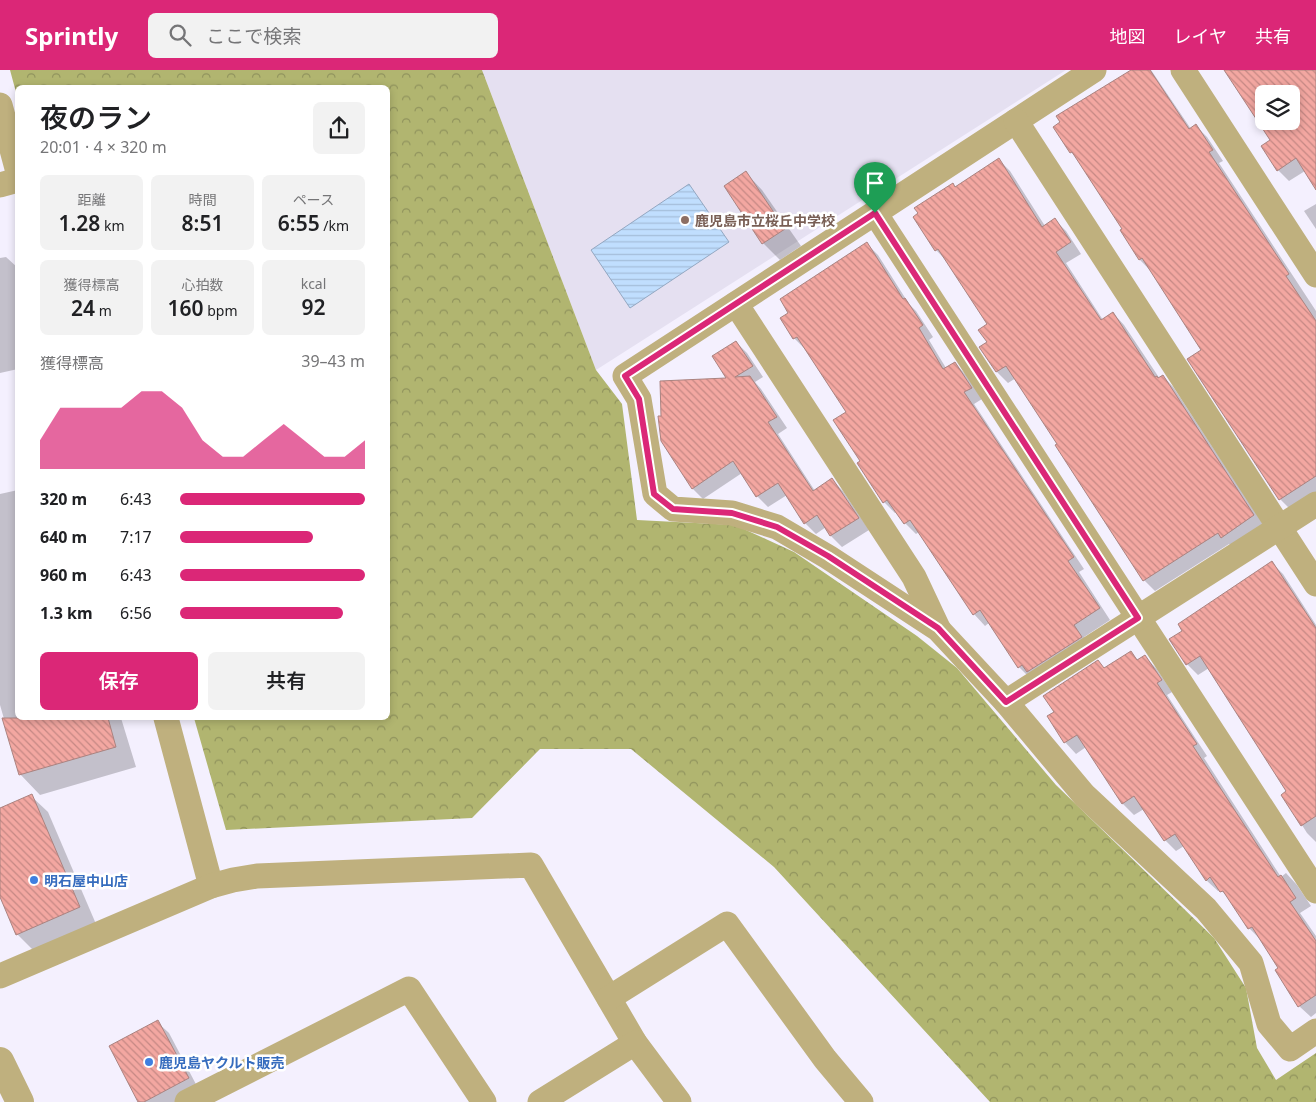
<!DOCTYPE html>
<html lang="ja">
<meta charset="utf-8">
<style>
body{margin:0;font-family:"Noto Sans","Noto Sans JP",sans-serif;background:#f2f2f2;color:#202124;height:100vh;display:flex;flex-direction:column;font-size:19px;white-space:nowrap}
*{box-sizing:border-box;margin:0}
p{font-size:16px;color:#757577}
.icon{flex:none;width:28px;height:28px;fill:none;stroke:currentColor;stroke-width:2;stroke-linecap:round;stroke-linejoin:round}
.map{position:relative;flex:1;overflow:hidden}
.drawer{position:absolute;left:15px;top:15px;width:375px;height:635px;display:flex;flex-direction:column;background:#fff;border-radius:8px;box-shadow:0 2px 8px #0003}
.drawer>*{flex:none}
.fabs{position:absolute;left:1255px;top:15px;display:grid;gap:10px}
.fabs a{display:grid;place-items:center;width:45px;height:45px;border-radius:8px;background:#fff;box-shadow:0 2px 8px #0003;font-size:25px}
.pin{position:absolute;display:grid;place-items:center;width:42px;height:42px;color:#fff;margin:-51px -21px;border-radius:50% 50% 50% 0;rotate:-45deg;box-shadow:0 0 5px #0007}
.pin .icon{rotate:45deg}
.round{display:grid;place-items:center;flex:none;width:52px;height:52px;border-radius:8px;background:#f2f2f2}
.head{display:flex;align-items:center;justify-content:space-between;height:85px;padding:0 25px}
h1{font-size:28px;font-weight:600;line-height:38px}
.metrics{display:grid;grid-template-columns:repeat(3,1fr);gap:8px;height:85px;padding:5px 25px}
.metrics div{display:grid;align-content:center;border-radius:8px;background:#f2f2f2;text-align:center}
.metrics b{font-size:21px;font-weight:600}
.metrics small{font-size:14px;font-weight:400}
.metrics p{font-size:14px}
.chart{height:140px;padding:10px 25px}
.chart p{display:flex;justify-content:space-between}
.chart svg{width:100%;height:90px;margin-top:5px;fill:#db2777;opacity:.7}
.primary-button{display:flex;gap:10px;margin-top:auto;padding:10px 25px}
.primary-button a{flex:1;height:58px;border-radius:8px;background:#db2777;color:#fff;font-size:20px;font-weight:600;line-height:58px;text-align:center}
.primary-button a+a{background:#f2f2f2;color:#202124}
ul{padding:0 25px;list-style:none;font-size:16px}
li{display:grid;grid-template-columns:80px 60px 1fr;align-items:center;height:38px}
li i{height:12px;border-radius:6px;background:#db2777}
header{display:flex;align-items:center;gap:30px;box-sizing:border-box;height:70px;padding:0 25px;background:#db2777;color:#fff}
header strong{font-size:24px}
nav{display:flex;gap:28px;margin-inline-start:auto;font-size:18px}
.search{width:350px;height:45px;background:#f2f2f2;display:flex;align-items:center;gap:12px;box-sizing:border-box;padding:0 18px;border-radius:8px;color:#757577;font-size:19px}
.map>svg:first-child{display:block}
</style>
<header>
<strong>Sprintly</strong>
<div class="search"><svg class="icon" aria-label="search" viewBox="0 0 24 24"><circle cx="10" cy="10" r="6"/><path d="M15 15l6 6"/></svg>ここで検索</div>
<nav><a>地図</a><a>レイヤ</a><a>共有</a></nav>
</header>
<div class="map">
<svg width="1316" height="1032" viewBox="0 0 1316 1032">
<defs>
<pattern id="forest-crowns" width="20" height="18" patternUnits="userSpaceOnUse" patternTransform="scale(1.25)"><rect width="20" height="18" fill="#b1b570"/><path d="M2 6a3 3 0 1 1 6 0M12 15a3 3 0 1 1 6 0" fill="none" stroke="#90935d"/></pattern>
<pattern id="water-rules" width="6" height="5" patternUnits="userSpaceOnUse" patternTransform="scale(1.25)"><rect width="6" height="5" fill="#c0defe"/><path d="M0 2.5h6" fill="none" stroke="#a5beda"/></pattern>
<pattern id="building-back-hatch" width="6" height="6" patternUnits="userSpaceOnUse" patternTransform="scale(1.25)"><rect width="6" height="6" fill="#f3a7a1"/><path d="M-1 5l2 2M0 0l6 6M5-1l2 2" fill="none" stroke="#c58884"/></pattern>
</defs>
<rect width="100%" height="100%" fill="#f4f0fe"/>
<polygon fill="#e5e0f1" points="482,0 1066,0 596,300"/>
<polygon fill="url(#forest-crowns)" points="10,0 482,0 596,300 622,334 637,450 735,455 794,482 917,566 957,598 1056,715 1214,868 1246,918 1257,978 1276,1010 1316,983 1316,1032 990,1032 774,797 631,679 540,679 472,748 226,760 194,648 388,648 388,18 18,18 17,26"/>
<polygon fill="url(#water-rules)" stroke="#93a7c1" points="689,114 729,172 630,238 591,180"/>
<g fill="#0003" fill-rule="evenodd">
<polygon points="1133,0 1151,0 1191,59 1196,56 1207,67 1223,91 1219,93 1316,241 1316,435 1291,440 1280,429 1203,281 1151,201 1140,190 1124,159 1078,89 1071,82"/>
<path d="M 1225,0 L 1316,0 L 1316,117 L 1305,101 L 1289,111 L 1278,100 L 1272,71 ZM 1264,24 L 1291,24 L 1291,51 L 1264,51 Z"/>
<polygon points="999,90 1010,101 1045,156 1055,150 1066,161 1081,184 1066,193 1103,250 1113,243 1124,255 1160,309 1163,306 1174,318 1265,457 1234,478 1229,474 1155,521 1144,510 1016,308 1008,313 997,302 981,277 988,273 989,255 947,191 936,180 956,118"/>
<polygon points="746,103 762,120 801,176 780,190 763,173"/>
<polygon points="1316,134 1316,159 1304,141"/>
<polygon points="867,174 878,185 909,234 916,241 933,267 929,270 946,298 955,293 966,305 982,329 974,334 1084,499 1079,502 1110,550 1084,567 1092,578 1030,608 1019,597 990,552 985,556 974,544 919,462 916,464 905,453 897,442 895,443 884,432 861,391 847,342 805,279 794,268 790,243"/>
<polygon points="6,187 18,198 18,299 0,303 0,188"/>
<polygon points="736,272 747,283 763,307 755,312 761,319 787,358 778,364 815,421 832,410 843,421 869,460 842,477 831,466 826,457 816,464 805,453 787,425 768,437 757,426 742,403 703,429 692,418 728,309"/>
<polygon points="18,420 18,648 121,648 136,697 40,725 20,704 0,635 0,424"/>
<polygon points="1272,493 1283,504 1316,555 1316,772 1307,763 1283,725 1288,721 1209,598 1198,605 1187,594 1183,561"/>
<polygon points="1130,582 1139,591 1145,587 1156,598 1172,622 1167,625 1207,686 1204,688 1281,807 1286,803 1297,815 1311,836 1300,843 1316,866 1316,943 1311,947 1299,936 1279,898 1260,869 1249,858 1232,832 1220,819 1218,821 1206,810 1184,776 1176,781 1165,770 1144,739 1134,745 1123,734 1086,677 1076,684 1065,672 1048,646 1055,642 1105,599"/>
<polygon points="31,726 48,742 96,854 34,881 17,864 0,824 0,739"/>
<polygon points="157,952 169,963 199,1020 175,1032 139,1032"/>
</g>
<g fill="url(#building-back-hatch)" stroke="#aa8380" fill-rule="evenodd">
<polygon points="1131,0 1150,0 1189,59 1196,54 1213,80 1209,82 1289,204 1286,206 1316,251 1316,406 1279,430 1187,289 1201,280 1142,188 1139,190 1120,160 1122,159 1072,82 1070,83 1053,57 1060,52 1056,46"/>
<path d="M 1224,0 L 1316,0 L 1316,120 L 1296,88 L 1277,101 L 1261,76 L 1270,70 ZM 1264,24 L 1291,24 L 1291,51 L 1264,51 Z"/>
<polygon points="999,88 1042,157 1055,148 1071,172 1056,182 1101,250 1113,242 1155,307 1157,306 1158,308 1163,305 1254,445 1221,468 1218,463 1143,511 1055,375 1057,374 1006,296 996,302 979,277 987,272 978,260 987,254 938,179 935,181 913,147 918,143 914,138 953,113 955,117"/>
<polygon points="746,101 785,159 762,174 724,116"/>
<polygon points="867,172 903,229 905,228 923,255 919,258 943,299 955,292 972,318 964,322 1074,487 1068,491 1100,538 1074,555 1082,567 1027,602 1022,595 1018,598 980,540 973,545 910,450 904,454 887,430 883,433 857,393 860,391 833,350 846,342 797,267 793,269 780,248 788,243 780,229"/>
<polygon points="736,271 753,296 735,307 750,306 777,347 768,352 813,421 832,408 859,448 830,466 817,445 804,454 778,413 756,427 733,391 692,419 661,371 658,346 661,346 660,311 726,308 712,286"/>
<polygon points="1272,491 1316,558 1316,746 1301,756 1281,725 1286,721 1200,586 1186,595 1169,569 1182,561 1178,554"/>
<polygon points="1131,581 1137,590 1145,585 1162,610 1157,613 1197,674 1193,676 1278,807 1281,805 1296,828 1290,832 1316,871 1316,925 1298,937 1275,900 1278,898 1252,857 1248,859 1223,821 1220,822 1210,807 1206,811 1175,764 1164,771 1134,726 1122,734 1077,665 1064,673 1047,646 1054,642 1043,626 1098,590 1104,598"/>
<polygon points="2,648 108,648 116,677 19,705"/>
<polygon points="32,724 80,837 16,865 0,827 0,738"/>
<polygon points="158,950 189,1008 144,1032 138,1032 109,976"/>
</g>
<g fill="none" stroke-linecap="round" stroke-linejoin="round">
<g stroke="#bfb07e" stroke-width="25">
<polyline points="1094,0 625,306 639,329 655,424 673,439 732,443 777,457 828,487 938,559 1006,632 1084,725 1206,839 1251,893 1269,954 1290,979 1316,961"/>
<polyline points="1183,0 1316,205"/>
<polyline points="0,35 18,102"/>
<polyline points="1016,51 1316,514"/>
<polyline points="0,115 18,110"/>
<polyline points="875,143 1316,821"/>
<polyline points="736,234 914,507 938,558"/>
<polyline points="1006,632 1316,434"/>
<polyline points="166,648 211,816"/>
<polyline points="0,906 211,816 233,810 257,806 531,795 635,973 679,1032"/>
<polyline points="609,928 727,854 825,989 861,1032"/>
<polyline points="187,1032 409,919 484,1032"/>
<polyline points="540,1032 635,973"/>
</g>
<polyline stroke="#bfb07e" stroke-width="28" points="0,991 20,1032"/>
</g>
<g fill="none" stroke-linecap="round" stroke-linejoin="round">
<defs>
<polygon id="route" points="875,143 1138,548 1006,632 938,558 828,486 777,457 732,443 673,439 654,424 639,329 625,306"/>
</defs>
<use href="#route" stroke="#fff" stroke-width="10"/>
<use href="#route" stroke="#db2777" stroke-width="6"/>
</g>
<circle fill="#8d6e63" stroke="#fff" stroke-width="2" cx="685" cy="150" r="5"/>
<g fill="#3f7fe0" stroke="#fff" stroke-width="2">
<circle cx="34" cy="810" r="5"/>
<circle cx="149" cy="992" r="5"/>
</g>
<g text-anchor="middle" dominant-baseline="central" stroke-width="5" stroke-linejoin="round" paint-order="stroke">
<g font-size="14" font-weight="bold" fill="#785e54" stroke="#fff" text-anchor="start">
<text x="695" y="150">鹿児島市立桜丘中学校</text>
</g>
<g font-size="14" font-weight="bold" fill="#366cbe" stroke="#fff" text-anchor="start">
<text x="44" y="810">明石屋中山店</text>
<text x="159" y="992">鹿児島ヤクルト販売</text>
</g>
</g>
</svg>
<div class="fabs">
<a><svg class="icon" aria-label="layers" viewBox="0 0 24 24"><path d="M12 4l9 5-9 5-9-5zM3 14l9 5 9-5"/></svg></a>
</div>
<div class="pin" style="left:875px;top:143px;background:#1e9e55"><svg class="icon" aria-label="arrive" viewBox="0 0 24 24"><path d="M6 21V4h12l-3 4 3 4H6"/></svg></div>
<section class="drawer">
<div class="head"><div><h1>夜のラン</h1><p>20:01 · 4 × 320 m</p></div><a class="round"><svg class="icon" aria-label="share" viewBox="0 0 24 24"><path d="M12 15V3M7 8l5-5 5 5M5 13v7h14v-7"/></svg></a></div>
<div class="metrics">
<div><p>距離</p><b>1.28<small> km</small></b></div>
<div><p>時間</p><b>8:51</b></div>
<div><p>ペース</p><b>6:55<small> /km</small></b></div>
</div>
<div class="metrics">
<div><p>獲得標高</p><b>24<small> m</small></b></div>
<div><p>心拍数</p><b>160<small> bpm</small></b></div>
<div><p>kcal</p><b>92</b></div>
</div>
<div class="chart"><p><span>獲得標高</span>39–43 m</p>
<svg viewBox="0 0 160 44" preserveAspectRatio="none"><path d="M0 44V30L10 14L20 14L30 14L40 14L50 6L60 6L70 14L80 30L90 38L100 38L110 30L120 22L130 30L140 38L150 38L160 30V44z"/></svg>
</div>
<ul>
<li><b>320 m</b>6:43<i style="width:100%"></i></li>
<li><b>640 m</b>7:17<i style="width:72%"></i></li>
<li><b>960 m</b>6:43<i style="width:100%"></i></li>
<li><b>1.3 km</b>6:56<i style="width:88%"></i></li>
</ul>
<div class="primary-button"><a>保存</a><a>共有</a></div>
</section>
</div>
